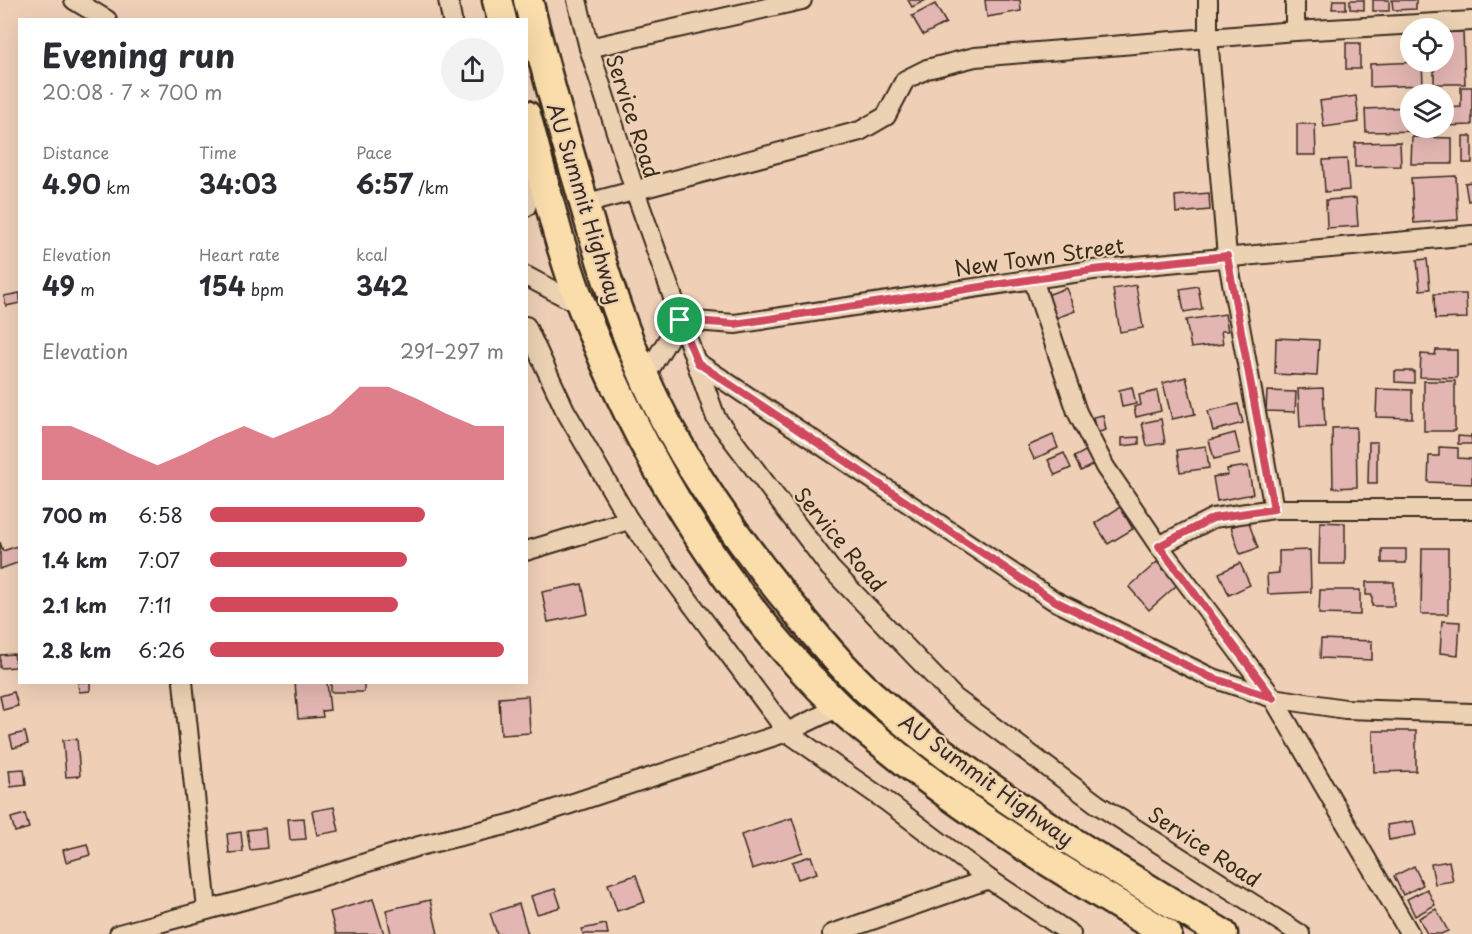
<!DOCTYPE html>
<meta charset="utf-8">
<style>
body{margin:0;font-family:"Playpen Sans",sans-serif;background:#f2f2f3;color:#2b2b33;height:100vh;display:flex;flex-direction:column;font-size:22px;white-space:nowrap}
*{box-sizing:border-box;margin:0}
p{font-size:20px;color:#7c7c81}
.icon{flex:none;width:33px;height:33px;fill:none;stroke:currentColor;stroke-width:2;stroke-linecap:round;stroke-linejoin:round}
.map{position:relative;flex:1;overflow:hidden}
.details{position:absolute;left:18px;top:18px;width:510px;height:666px;display:flex;flex-direction:column;background:#fff;border-radius:0px;box-shadow:0 6px 24px #0002}
.details>*{flex:none}
.controls{position:absolute;left:1400px;top:18px;display:grid;gap:12px}
.controls a{display:grid;place-items:center;width:54px;height:54px;border-radius:50%;background:#fff;box-shadow:0 6px 24px #0002;font-size:30px}
.pin{position:absolute;display:grid;place-items:center;width:51px;height:51px;color:#fff;margin:-26px;border:3px solid #fff;border-radius:50%;box-shadow:0 2px 6px #0007}
.round{display:grid;place-items:center;flex:none;width:63px;height:63px;border-radius:32px;background:#f2f2f3}
.head{display:flex;align-items:center;justify-content:space-between;height:102px;padding:0 24px}
h1{font-size:33px;font-weight:700;line-height:45px}
.metrics{display:grid;grid-template-columns:repeat(3,1fr);gap:9px;height:102px;padding:6px 24px}
.metrics div{display:grid;align-content:center}
.metrics b{font-size:26px;font-weight:700}
.metrics small{font-size:16px;font-weight:400}
.metrics p{font-size:16px}
.chart{height:168px;padding:12px 24px}
.chart p{display:flex;justify-content:space-between}
.chart svg{width:100%;height:108px;margin-top:6px;fill:#d1495b;opacity:.7}
ul{padding:0 24px;list-style:none;font-size:20px}
li{display:grid;grid-template-columns:96px 72px 1fr;align-items:center;height:45px}
li i{height:15px;border-radius:8px;background:#d1495b}
.map>svg:first-child{display:block}
</style>
<div class="map">
<svg width="1472" height="934" viewBox="0 0 1472 934">
<rect width="100%" height="100%" fill="#efd0b7"/>
<filter id="ink" filterUnits="userSpaceOnUse"><feTurbulence type="fractalNoise" baseFrequency=".0167" numOctaves="2"/><feDisplacementMap in="SourceGraphic" scale="12" xChannelSelector="R" yChannelSelector="G"/><feConvolveMatrix kernelMatrix="1 2 1 2 8 2 1 2 1" color-interpolation-filters="sRGB"/></filter>
<g filter="url(#ink)">
<g fill="#e3b6b3" stroke="#3b2a1e" stroke-width="1.5">
<polygon points="908,0 926,0 912,7"/>
<polygon points="985,0 1020,0 1021,11 987,17"/>
<polygon points="1333,0 1346,0 1346,9 1332,9"/>
<polygon points="1350,0 1364,0 1364,10 1350,9"/>
<rect x="1373" y="0" width="16" height="11"/>
<polygon points="1392,0 1416,0 1416,9 1393,10"/>
<polygon points="935,4 946,23 923,35 912,16"/>
<polygon points="1443,32 1463,32 1465,84 1434,84 1434,62 1443,62"/>
<rect x="1346" y="43" width="14" height="26"/>
<polygon points="1422,62 1423,85 1370,87 1370,64"/>
<polygon points="1461,87 1472,87 1472,125 1443,126 1443,108 1461,107"/>
<polygon points="1356,96 1359,122 1324,127 1320,101"/>
<polygon points="1410,107 1410,128 1427,128 1427,131 1366,132 1365,109"/>
<polygon points="1297,124 1315,124 1316,155 1297,155"/>
<rect x="1463" y="136" width="9" height="27"/>
<polygon points="1412,137 1452,138 1452,164 1411,164"/>
<polygon points="1400,142 1401,166 1355,167 1355,143"/>
<polygon points="1347,159 1349,190 1325,192 1323,160"/>
<polygon points="1456,176 1458,220 1414,223 1411,178"/>
<polygon points="1472,182 1472,200 1468,201 1465,183"/>
<polygon points="1209,193 1210,210 1176,213 1175,196"/>
<polygon points="1356,198 1358,226 1327,228 1326,200"/>
<polygon points="1427,259 1430,289 1420,290 1417,260"/>
<polygon points="1136,285 1143,328 1120,332 1113,289"/>
<polygon points="1198,286 1202,309 1184,312 1180,289"/>
<polygon points="1066,288 1075,311 1056,318 1047,295"/>
<polygon points="20,293 20,303 6,306 4,296"/>
<polygon points="1434,294 1466,294 1467,318 1435,319"/>
<polygon points="1225,314 1228,331 1221,331 1223,344 1191,348 1186,320"/>
<polygon points="1276,338 1319,340 1317,376 1275,374"/>
<polygon points="1436,350 1457,350 1457,378 1420,377 1421,354 1435,355"/>
<polygon points="1395,371 1414,371 1414,383 1395,382"/>
<polygon points="1186,377 1195,414 1172,419 1163,383"/>
<rect x="1424" y="381" width="31" height="50"/>
<polygon points="1132,387 1136,404 1122,407 1119,390"/>
<polygon points="1323,388 1325,426 1300,427 1298,389"/>
<polygon points="1377,389 1412,390 1412,418 1376,417"/>
<polygon points="1157,391 1161,411 1136,417 1134,407 1141,405 1139,395"/>
<polygon points="1267,391 1296,392 1295,412 1266,411"/>
<polygon points="1238,404 1243,423 1213,431 1208,411"/>
<polygon points="1103,415 1106,430 1096,433 1093,417"/>
<polygon points="1161,419 1165,443 1147,446 1142,423"/>
<polygon points="1356,427 1357,487 1333,488 1332,428"/>
<polygon points="1235,433 1240,453 1214,459 1209,440"/>
<polygon points="1471,434 1472,444 1458,444 1458,436 1471,437"/>
<polygon points="1053,435 1058,448 1034,459 1028,446"/>
<polygon points="1139,437 1139,444 1122,446 1122,438"/>
<polygon points="1369,442 1377,442 1377,483 1368,483"/>
<polygon points="1206,446 1209,468 1180,472 1177,450"/>
<polygon points="1439,447 1458,448 1458,458 1472,459 1472,484 1428,482 1429,456 1439,456"/>
<polygon points="1089,449 1096,463 1081,471 1074,457"/>
<polygon points="1064,453 1071,468 1055,475 1048,460"/>
<polygon points="1248,466 1253,494 1217,501 1213,477 1228,475 1227,469"/>
<polygon points="1120,507 1133,529 1108,544 1095,523"/>
<polygon points="1248,521 1258,548 1240,554 1231,527"/>
<polygon points="1320,522 1345,523 1345,564 1319,564"/>
<polygon points="0,542 3,551 20,545 20,562 0,569"/>
<polygon points="1422,548 1448,548 1448,614 1421,614"/>
<rect x="1382" y="549" width="24" height="14"/>
<polygon points="1310,550 1311,592 1268,594 1267,574 1279,573 1279,551"/>
<polygon points="1157,562 1177,585 1149,610 1129,587"/>
<polygon points="1240,563 1250,585 1229,595 1219,573"/>
<polygon points="1366,582 1394,582 1394,606 1372,606 1372,595 1366,595"/>
<polygon points="582,584 588,614 548,622 542,592"/>
<polygon points="1320,590 1360,590 1360,615 1319,614"/>
<polygon points="1442,621 1460,622 1458,655 1440,653"/>
<polygon points="1321,639 1372,641 1372,660 1320,658"/>
<polygon points="14,654 16,667 0,668 0,655"/>
<polygon points="78,682 90,682 90,691 79,692"/>
<polygon points="295,682 327,682 330,710 322,711 323,717 298,719"/>
<rect x="331" y="682" width="33" height="10"/>
<polygon points="14,692 18,706 3,710 0,696"/>
<polygon points="528,696 530,733 501,735 499,698"/>
<polygon points="1373,731 1416,731 1416,771 1374,772"/>
<polygon points="25,732 28,744 13,748 10,736"/>
<polygon points="77,739 80,776 66,777 63,740"/>
<polygon points="24,769 26,785 11,787 9,770"/>
<polygon points="334,807 339,831 317,835 312,811"/>
<polygon points="25,814 29,828 15,832 11,818"/>
<polygon points="304,818 306,839 290,840 288,819"/>
<polygon points="792,818 803,852 752,869 741,835"/>
<polygon points="1413,821 1416,835 1389,840 1387,825"/>
<polygon points="265,828 267,848 250,850 247,830"/>
<polygon points="241,832 243,852 229,853 227,834"/>
<polygon points="87,844 90,855 66,862 63,850"/>
<polygon points="811,856 817,873 798,879 792,862"/>
<polygon points="1449,861 1453,881 1435,884 1431,864"/>
<polygon points="1414,866 1423,885 1403,895 1394,876"/>
<polygon points="636,875 645,902 617,911 608,884"/>
<polygon points="555,889 561,907 537,914 531,896"/>
<polygon points="1427,889 1435,905 1415,916 1407,899"/>
<polygon points="373,899 384,934 336,934 330,912"/>
<polygon points="430,900 438,934 391,934 386,910"/>
<polygon points="519,904 528,934 497,934 490,913"/>
<polygon points="1436,909 1448,931 1441,934 1427,934 1419,918"/>
<polygon points="606,924 608,934 583,934 582,929"/>
</g>
<g fill="none" stroke-linecap="round" stroke-linejoin="round">
<defs>
<g id="street">
<polyline points="74,0 107,20"/>
<polyline points="448,0 452,20"/>
<polyline points="577,0 589,48 635,191 716,418 830,568 955,698 1097,804 1300,934"/>
<polyline points="1208,0 1208,38 1227,256 1274,509"/>
<polyline points="1295,31 1295,0"/>
<polyline points="589,48 802,0"/>
<polyline points="584,204 860,131 886,116 905,80 927,69 975,57 1295,31 1472,21"/>
<polyline points="526,207 540,169"/>
<polyline points="526,276 582,306"/>
<polyline points="1033,279 1077,412 1105,467 1159,546 1273,698 1410,934"/>
<polyline points="526,326 565,410 629,520 787,732 886,801 989,879 1071,934"/>
<polyline points="698,363 1053,600 1210,677 1273,698 1345,709 1472,713"/>
<polyline points="645,377 680,320 735,324 1093,270 1472,235"/>
<polyline points="1159,546 1213,518 1274,509 1472,509"/>
<polyline points="526,551 629,520"/>
<polyline points="183,682 207,909"/>
<polyline points="119,934 273,892 419,846 510,824 787,732 839,707"/>
<polyline points="832,934 989,879"/>
</g>
<g id="primary">
<polyline points="497,0 502,20"/>
<path d="M 528,0 C 543,61 560,122 578,182 C 602,268 629,355 672,433 C 703,490 741,543 782,594 C 810,628 838,664 871,694 C 977,788 1102,861 1223,934"/>
<path d="M 526,115 C 544,179 558,245 582,307 C 640,456 723,594 838,706 C 852,720 868,732 883,744 C 971,817 1069,875 1167,934"/>
</g>
</defs>
<use href="#street" stroke="#3b2a1e" stroke-width="22"/>
<use href="#primary" stroke="#3b2a1e" stroke-width="33"/>
<use href="#street" stroke="#ecd2b3" stroke-width="18"/>
<use href="#primary" stroke="#faddab" stroke-width="28"/>
</g>
</g>
<g fill="none" stroke-linecap="round" stroke-linejoin="round" filter="url(#ink)">
<defs>
<polygon id="route" points="1227,256 1274,509 1213,518 1159,546 1273,698 1210,677 1053,600 698,363 680,320 735,324 1093,270"/>
</defs>
<use href="#route" stroke="#fff" stroke-width="12"/>
<use href="#route" stroke="#d1495b" stroke-width="8"/>
</g>
<g text-anchor="middle" dominant-baseline="central" stroke-width="4.5" stroke-linejoin="round" paint-order="stroke">
<g font-size="21" fill="#3b2a1e" stroke="#ecd2b3">
<text transform="translate(634 116) rotate(72)">Service Road</text>
<text transform="translate(586 203) rotate(73)">AU Summit Highway</text>
<text transform="translate(1039 256) rotate(-8)">New Town Street</text>
<text transform="translate(841 539) rotate(50)">Service Road</text>
<text transform="translate(987 779) rotate(36)">AU Summit Highway</text>
<text transform="translate(1205 846) rotate(33)">Service Road</text>
</g>
</g>
</svg>
<div class="controls">
<a><svg class="icon" aria-label="locate" viewBox="0 0 24 24"><circle cx="12" cy="12" r="6"/><path d="M12 2v4M12 18v4M2 12h4M18 12h4"/></svg></a>
<a><svg class="icon" aria-label="layers" viewBox="0 0 24 24"><path d="M12 4l9 5-9 5-9-5zM3 14l9 5 9-5"/></svg></a>
</div>
<div class="pin" style="left:680px;top:320px;background:#1e9e55"><svg class="icon" aria-label="arrive" viewBox="0 0 24 24"><path d="M6 21V4h12l-3 4 3 4H6"/></svg></div>
<section class="details">
<div class="head"><div><h1>Evening run</h1><p>20:08 · 7 × 700 m</p></div><a class="round"><svg class="icon" aria-label="share" viewBox="0 0 24 24"><path d="M12 15V3M7 8l5-5 5 5M5 13v7h14v-7"/></svg></a></div>
<div class="metrics">
<div><p>Distance</p><b>4.90<small> km</small></b></div>
<div><p>Time</p><b>34:03</b></div>
<div><p>Pace</p><b>6:57<small> /km</small></b></div>
</div>
<div class="metrics">
<div><p>Elevation</p><b>49<small> m</small></b></div>
<div><p>Heart rate</p><b>154<small> bpm</small></b></div>
<div><p>kcal</p><b>342</b></div>
</div>
<div class="chart"><p><span>Elevation</span>291–297 m</p>
<svg viewBox="0 0 160 44" preserveAspectRatio="none"><path d="M0 44V22L10 22L20 27L30 33L40 38L50 33L60 27L70 22L80 27L90 22L100 17L110 6L120 6L130 11L140 17L150 22L160 22V44z"/></svg>
</div>
<ul>
<li><b>700 m</b>6:58<i style="width:73%"></i></li>
<li><b>1.4 km</b>7:07<i style="width:67%"></i></li>
<li><b>2.1 km</b>7:11<i style="width:64%"></i></li>
<li><b>2.8 km</b>6:26<i style="width:100%"></i></li>
</ul>
</section>
</div>
